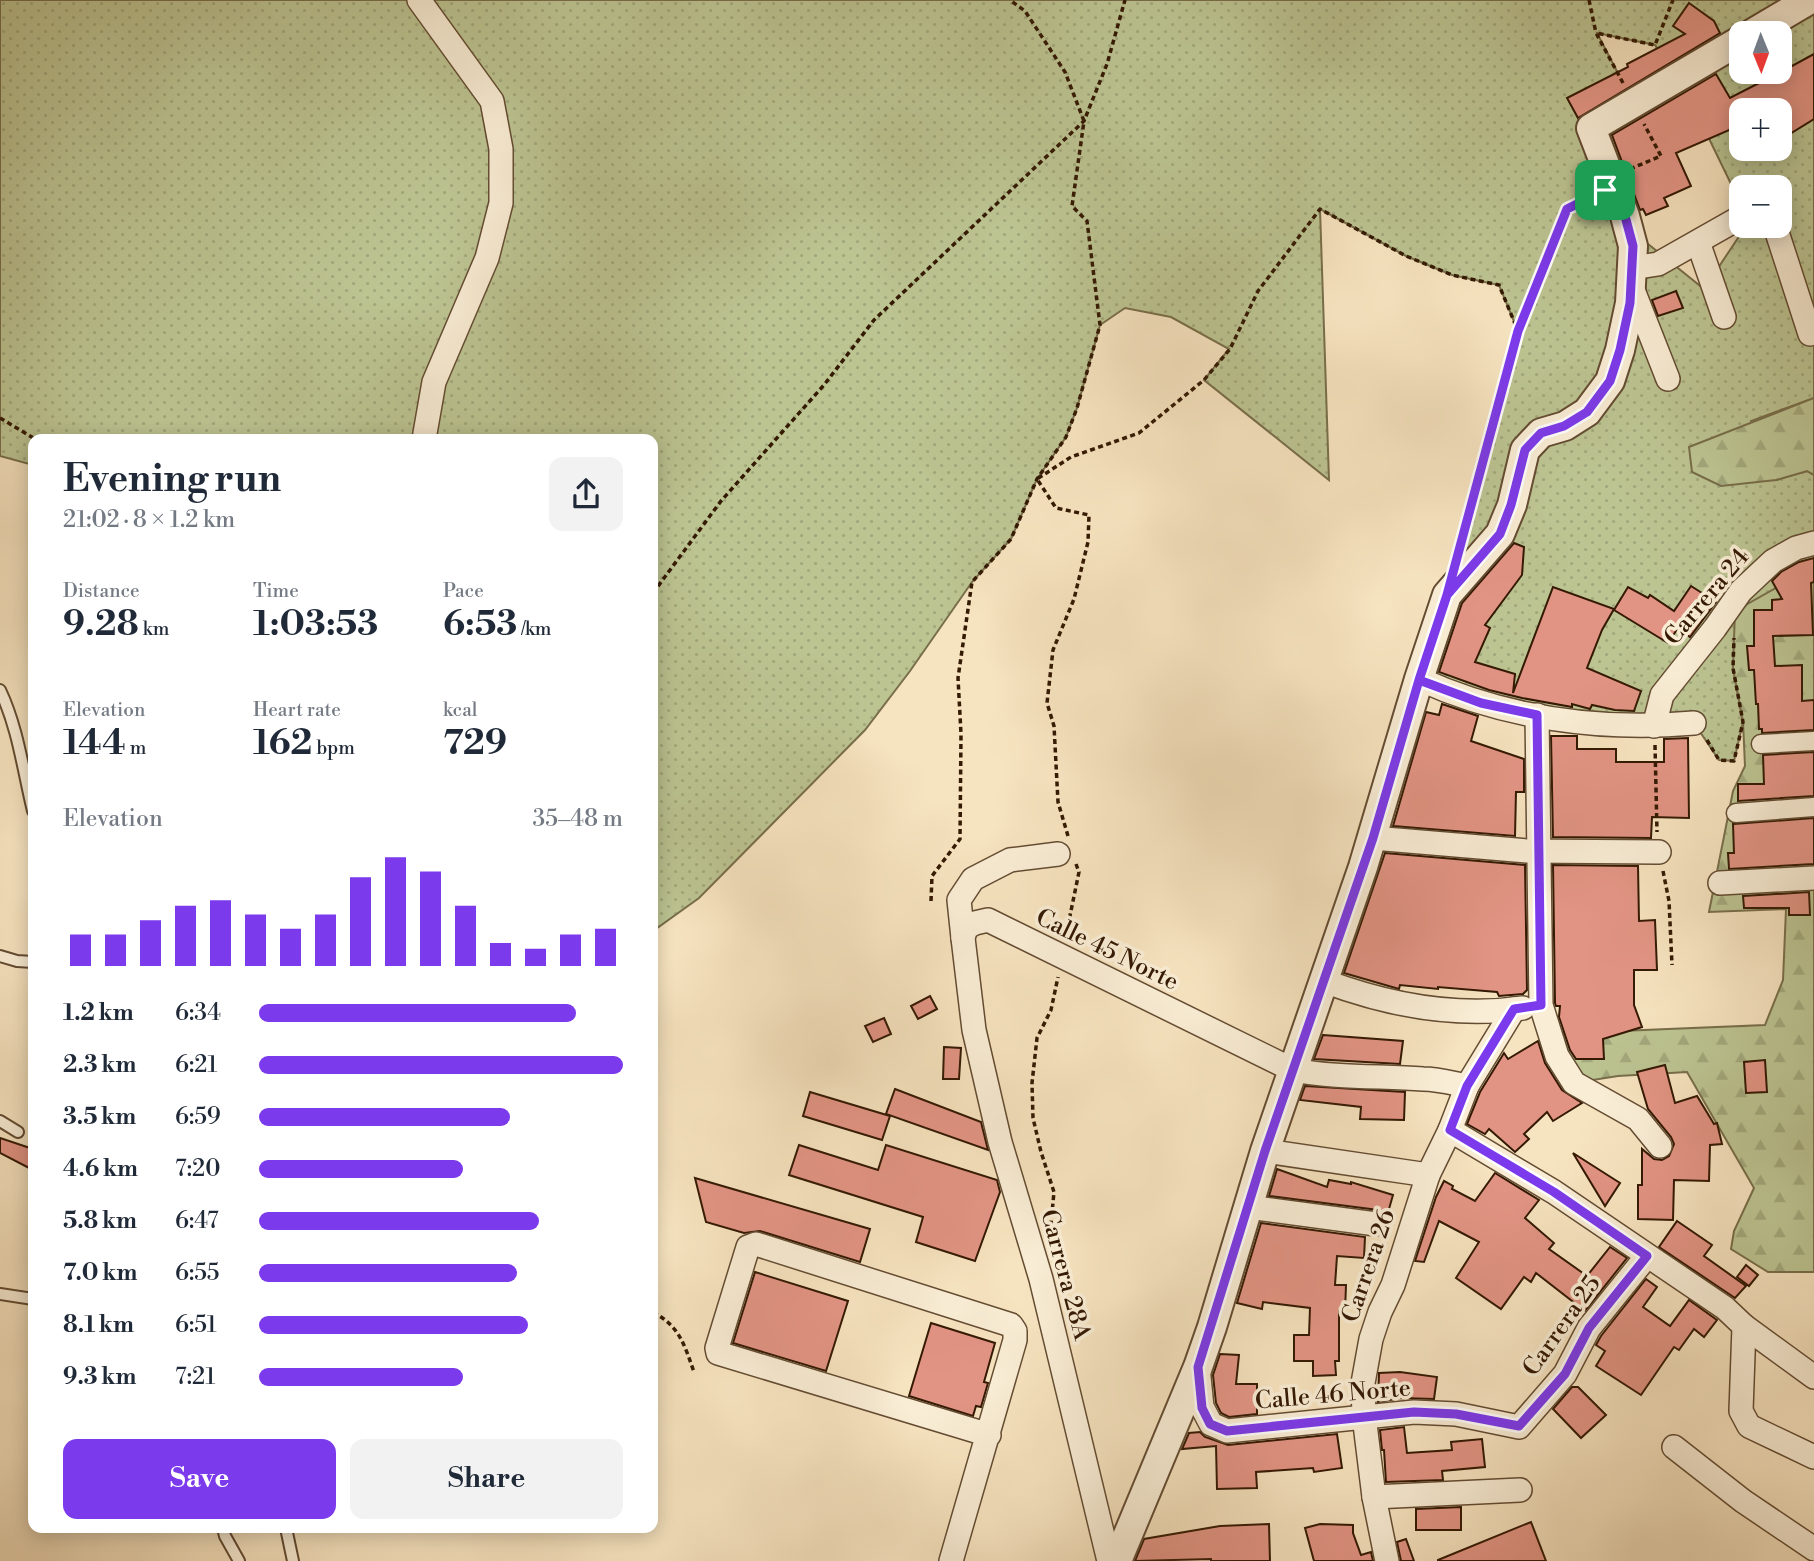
<!DOCTYPE html>
<meta charset="utf-8">
<style>
body{margin:0;font-family:"Libre Bodoni",serif;background:#f2f2f3;color:#1f2937;height:100vh;display:flex;flex-direction:column;font-size:26px;white-space:nowrap}
*{box-sizing:border-box;margin:0}
p{font-size:23px;color:#747a83}
.icon{flex:none;width:38px;height:38px;fill:none;stroke:currentColor;stroke-width:2;stroke-linecap:round;stroke-linejoin:round}
.map{position:relative;flex:1;overflow:hidden}
.drawer{position:absolute;left:28px;top:434px;width:630px;height:1099px;display:flex;flex-direction:column;background:#fff;border-radius:14px;box-shadow:0 4px 18px #0003}
.drawer>*{flex:none}
.needle{width:46px;rotate:179deg}
.tools{position:absolute;left:1729px;top:21px;display:grid;gap:14px}
.tools a{display:grid;place-items:center;width:63px;height:63px;border-radius:14px;background:#fff;box-shadow:0 4px 18px #0003;font-size:35px}
.pin{position:absolute;display:grid;place-items:center;width:60px;height:60px;color:#fff;margin:-30px;border-radius:14px;box-shadow:0 4px 10px #0006}
.round{display:grid;place-items:center;flex:none;width:74px;height:74px;border-radius:14px;background:#f2f2f3}
.overview{display:flex;align-items:center;justify-content:space-between;height:119px;padding:0 35px}
h1{font-size:38px;font-weight:700;line-height:52px}
.stats{display:grid;grid-template-columns:repeat(3,1fr);gap:10px;height:119px;padding:7px 35px}
.stats div{display:grid;align-content:center}
.stats b{font-size:35px;font-weight:700}
.stats small{font-size:19px;font-weight:400}
.stats p{font-size:19px}
.chart{height:196px;padding:14px 35px}
.chart p{display:flex;justify-content:space-between}
.chart svg{width:100%;height:126px;margin-top:7px;stroke:#7c3aed;stroke-width:6}
.action{display:flex;gap:14px;margin-top:auto;padding:14px 35px}
.action a{flex:1;height:80px;border-radius:14px;background:#7c3aed;color:#fff;font-size:28px;font-weight:700;line-height:80px;text-align:center}
.action a+a{background:#f2f2f3;color:#1f2937}
ul{padding:0 35px;list-style:none;font-size:23px}
li{display:grid;grid-template-columns:112px 84px 1fr;align-items:center;height:52px}
li i{height:18px;border-radius:9px;background:#7c3aed}
.map>svg:first-child{display:block}
</style>
<div class="map">
<svg width="1814" height="1561" viewBox="0 0 1814 1561">
<defs>
<pattern id="grass-dots" width="8" height="8" patternUnits="userSpaceOnUse" patternTransform="scale(1.75)"><rect width="8" height="8" fill="#bcc492"/><path d="M2 2h.1M6 6h.1" fill="none" stroke="#a2a87c" stroke-width="1.8" stroke-linecap="round"/></pattern>
<pattern id="forest-firs" width="22" height="20" patternUnits="userSpaceOnUse" patternTransform="scale(1.75)"><rect width="22" height="20" fill="#bcc492"/><path d="M5 1l3.5 6h-7zM16 11l3.5 6h-7z" fill="#a2a87c"/></pattern>
</defs>
<rect width="100%" height="100%" fill="#f6e3bf"/>
<filter id="stains"><feTurbulence type="fractalNoise" baseFrequency=".00286" numOctaves="4"/><feColorMatrix values="0 0 0 0 .2 0 0 0 0 .09 0 0 0 0 .02 0 0 0 .5 -.17"/></filter>
<radialGradient id="worn" r=".72"><stop offset=".6" stop-color="#630" stop-opacity="0"/><stop offset="1" stop-color="#630" stop-opacity=".3"/></radialGradient>
<path fill="url(#grass-dots)" stroke="#786e4a" stroke-width="2" fill-rule="evenodd" d="M 0,0 L 1814,0 L 1814,398 L 1751,421 L 1776,480 L 1807,471 L 1814,475 L 1814,562 L 1733,668 L 1743,722 L 1734,761 L 1719,760 L 1694,723 L 1633,726 L 1419,679 L 1447,595 L 1518,331 L 1499,285 L 1452,275 L 1406,256 L 1320,209 L 1329,480 L 1204,380 L 1229,349 L 1171,317 L 1125,308 L 1100,325 L 1077,408 L 1066,437 L 1037,479 L 1011,539 L 972,582 L 910,671 L 865,730 L 699,898 L 653,931 L 653,439 L 33,439 L 33,465 L 0,456 ZM 1597,33 L 1655,45 L 1700,120 L 1732,186 L 1741,189 L 1741,187 L 1780,187 L 1780,226 L 1746,226 L 1704,289 L 1617,219 L 1609,179 L 1661,156 ZM 1741,33 L 1780,33 L 1780,72 L 1741,72 ZM 1741,110 L 1780,110 L 1780,149 L 1741,149 Z"/>
<g fill="url(#forest-firs)" stroke="#786e4a" stroke-width="2">
<polygon points="1814,398 1814,475 1807,471 1776,480 1721,486 1692,472 1689,447"/>
<polygon points="1814,562 1814,1272 1768,1272 1731,1249 1734,1231 1754,1188 1687,1072 1618,1076 1574,1083 1548,1034 1765,1025 1783,980 1786,909 1709,912 1733,791 1745,766 1743,722 1733,668 1735,611 1781,585"/>
</g>
<g fill="#e29484" stroke="#341903" stroke-width="2">
<polygon points="1689,3 1714,21 1720,33 1578,118 1567,98 1628,67 1627,64 1685,34 1673,26"/>
<polygon points="1814,54 1814,119 1780,140 1780,110 1741,110 1741,120 1733,124 1734,128 1676,153 1691,186 1664,198 1668,206 1646,215 1643,209 1640,210 1612,135 1716,74 1730,98 1761,82 1755,72 1781,72"/>
<polygon points="1676,291 1683,308 1658,316 1652,300"/>
<polygon points="1514,543 1524,547 1522,575 1485,625 1490,628 1475,662 1515,674 1513,693 1553,587 1614,609 1602,630 1587,668 1641,691 1634,711 1615,710 1592,705 1590,709 1572,704 1572,707 1522,698 1489,690 1439,672 1462,603"/>
<polygon points="1814,558 1814,582 1811,583 1813,635 1773,636 1775,666 1802,665 1802,701 1814,700 1814,730 1762,733 1762,729 1759,729 1758,704 1756,704 1754,670 1749,670 1747,646 1754,646 1754,610 1772,610 1772,600 1782,599 1772,581 1781,572 1799,562"/>
<polygon points="1691,586 1716,602 1690,637 1678,628 1668,643 1614,610 1628,587 1648,598 1650,595 1674,611"/>
<polygon points="1442,704 1478,716 1471,741 1524,759 1524,792 1516,792 1515,836 1393,826 1426,712 1439,715"/>
<polygon points="1551,736 1577,736 1577,749 1616,749 1616,762 1664,762 1664,739 1688,738 1689,818 1652,817 1651,838 1553,837"/>
<polygon points="1814,752 1814,796 1738,801 1738,784 1764,784 1763,755"/>
<polygon points="1814,818 1814,864 1729,869 1728,853 1734,853 1733,824"/>
<polygon points="1385,853 1525,865 1527,990 1523,994 1499,996 1497,992 1438,987 1438,989 1400,985 1399,989 1344,973"/>
<polygon points="1553,865 1638,866 1639,921 1655,920 1657,970 1634,970 1634,1005 1642,1027 1603,1039 1604,1059 1576,1059 1570,1050 1559,1017 1560,1006 1556,1006 1555,1003"/>
<polygon points="1809,892 1810,915 1789,915 1789,908 1744,908 1743,896"/>
<polygon points="930,996 937,1009 918,1019 911,1006"/>
<polygon points="884,1018 891,1034 873,1042 865,1026"/>
<polygon points="1323,1035 1403,1041 1400,1064 1314,1059"/>
<polygon points="1538,1041 1545,1063 1562,1090 1582,1103 1553,1121 1547,1112 1524,1134 1529,1139 1515,1152 1489,1129 1485,1134 1467,1124 1480,1092 1504,1053 1508,1059"/>
<polygon points="944,1047 961,1048 959,1079 943,1079"/>
<polygon points="1765,1060 1767,1092 1746,1093 1744,1062"/>
<polygon points="1665,1065 1675,1103 1697,1096 1714,1124 1717,1123 1722,1144 1710,1145 1709,1181 1674,1180 1673,1220 1638,1219 1638,1185 1642,1185 1642,1149 1654,1159 1662,1160 1669,1156 1674,1144 1671,1137 1648,1109 1637,1072"/>
<polygon points="1305,1086 1405,1092 1404,1120 1360,1119 1361,1107 1300,1100"/>
<polygon points="895,1089 981,1122 988,1150 886,1114"/>
<polygon points="810,1092 890,1116 882,1140 803,1116"/>
<polygon points="0,1138 33,1149 33,1170 0,1153"/>
<polygon points="799,1145 878,1170 886,1145 997,1180 1000,1192 975,1261 916,1242 923,1217 789,1175"/>
<polygon points="1573,1153 1620,1183 1605,1206"/>
<polygon points="1277,1169 1327,1187 1329,1180 1351,1184 1351,1182 1393,1195 1387,1216 1378,1210 1269,1196"/>
<polygon points="1495,1173 1539,1200 1525,1218 1554,1243 1549,1249 1587,1276 1610,1247 1627,1258 1585,1311 1536,1273 1531,1282 1524,1277 1501,1309 1456,1278 1479,1242 1439,1221 1424,1262 1415,1261 1436,1197 1444,1181 1453,1186 1452,1189 1475,1201"/>
<polygon points="695,1178 870,1229 860,1262 760,1231 744,1233 706,1222"/>
<polygon points="1677,1221 1712,1245 1704,1256 1746,1286 1735,1298 1659,1247"/>
<polygon points="1261,1223 1365,1237 1364,1258 1337,1256 1335,1285 1346,1285 1345,1311 1339,1311 1339,1361 1335,1361 1336,1375 1313,1376 1313,1361 1294,1361 1294,1335 1309,1335 1310,1308 1263,1302 1262,1309 1237,1303"/>
<polygon points="1746,1265 1758,1275 1749,1286 1737,1277"/>
<polygon points="755,1272 848,1301 826,1371 733,1343"/>
<polygon points="1646,1279 1657,1287 1643,1307 1670,1326 1689,1300 1717,1320 1704,1337 1694,1329 1679,1350 1674,1347 1641,1395 1596,1366 1605,1351 1596,1345 1601,1336"/>
<polygon points="931,1323 995,1343 984,1382 988,1383 981,1407 976,1406 973,1416 909,1396"/>
<polygon points="1220,1354 1239,1355 1236,1384 1257,1384 1257,1414 1229,1417 1221,1413 1216,1403 1213,1375"/>
<polygon points="1400,1372 1437,1377 1434,1399 1401,1398 1378,1402 1379,1373"/>
<polygon points="1572,1387 1578,1387 1606,1415 1581,1438 1553,1409"/>
<polygon points="1404,1427 1407,1453 1452,1450 1451,1442 1482,1439 1485,1467 1442,1471 1443,1480 1386,1482 1384,1450 1382,1450 1380,1430"/>
<polygon points="1200,1432 1205,1437 1228,1445 1337,1434 1342,1468 1314,1472 1313,1468 1256,1472 1257,1488 1217,1489 1216,1446 1182,1449 1189,1433"/>
<polygon points="1461,1507 1461,1530 1416,1530 1416,1509"/>
<polygon points="1531,1522 1546,1561 1438,1561 1438,1560"/>
<polygon points="1269,1524 1270,1561 1211,1561 1211,1559 1135,1561 1144,1539 1220,1526"/>
<polygon points="1320,1524 1353,1525 1353,1533 1361,1555 1371,1552 1373,1561 1314,1561 1305,1528"/>
<polygon points="1406,1539 1414,1561 1401,1561 1397,1542"/>
</g>
<g fill="none" stroke-linecap="round" stroke-linejoin="round">
<defs>
<g id="service">
<path d="M 0,690 C 18,728 23,770 33,811"/>
<polyline points="0,956 17,961 33,962"/>
<polyline points="0,1121 18,1132"/>
<polyline points="0,1294 33,1299"/>
<polyline points="223,1528 225,1536 239,1561"/>
<polyline points="286,1528 293,1561"/>
</g>
<g id="pedestrian">
<polyline points="1761,744 1814,741"/>
<polyline points="1736,813 1814,807"/>
</g>
<g id="minor">
<polyline points="419,0 492,101 501,149 501,203 487,258 434,382 424,439"/>
<polyline points="1775,226 1810,334"/>
<polyline points="1698,242 1724,317"/>
<polyline points="1632,268 1658,264 1741,217"/>
<polyline points="1631,285 1668,379"/>
<path d="M 1419,679 C 1505,718 1600,731 1694,723"/>
<polyline points="1537,715 1541,1005 1557,1056 1574,1083 1638,1119 1660,1146"/>
<polyline points="1654,726 1662,695 1715,628 1741,591 1773,561 1796,548 1814,543"/>
<polyline points="1373,838 1527,851 1659,852"/>
<polyline points="1720,883 1814,878"/>
<polyline points="963,938 959,900 973,879 1010,860 1058,854"/>
<path d="M 1324,981 C 1388,1005 1454,1018 1523,1008"/>
<polyline points="1450,1130 1554,1192 1725,1308 1744,1326 1741,1411 1749,1426 1814,1457"/>
<polyline points="1265,1151 1428,1175"/>
<polyline points="1248,1207 1376,1224"/>
<polyline points="1744,1326 1814,1377"/>
<polyline points="1198,1367 1202,1407 1211,1424 1227,1431 1414,1412 1456,1414 1519,1427 1565,1374 1589,1328 1647,1256"/>
<polyline points="1674,1447 1743,1501 1814,1549"/>
<polyline points="1374,1497 1520,1490"/>
<polyline points="951,1561 1015,1340 1015,1331 1011,1325 756,1244 748,1247 717,1348 718,1353 989,1435"/>
<path d="M 1109,1561 L 1041,1279 L 1000,1142 L 974,1030 L 963,938 L 966,928 L 975,923 L 988,920 L 1293,1070 C 1336,1078 1380,1076 1423,1079 C 1438,1079 1452,1083 1467,1086"/>
<polyline points="1387,1561 1374,1497 1364,1416 1363,1383 1371,1339 1380,1312 1393,1285 1428,1175 1450,1130 1467,1086 1514,1009"/>
</g>
<g id="tertiary">
<polyline points="1753,33 1809,0"/>
<polyline points="1117,1561 1198,1367 1212,1327 1265,1151 1363,867 1419,679 1447,595 1500,534 1512,505 1525,450 1541,433 1565,426 1587,412 1610,381 1620,350 1630,303 1633,246 1625,216 1591,128 1741,40"/>
</g>
</defs>
<use href="#service" stroke="#644c32" stroke-width="14"/>
<use href="#pedestrian" stroke="#644c32" stroke-width="21"/>
<use href="#minor" stroke="#644c32" stroke-width="26"/>
<use href="#tertiary" stroke="#644c32" stroke-width="32"/>
<g stroke="#341903" stroke-width="3.5" stroke-dasharray="5 3.5" stroke-linecap="butt">
<polyline points="1589,0 1596,33"/>
<polyline points="1623,83 1596,33 1655,45 1673,0"/>
<polyline points="1630,169 1661,156 1644,124"/>
<polyline points="0,418 35,439"/>
<polyline points="1460,545 1518,331 1567,209 1592,197"/>
<polyline points="653,593 721,501 824,385 874,320 1084,121 1107,64 1125,0"/>
<polyline points="1707,740 1719,760 1734,761 1743,722 1733,668 1734,638"/>
<polyline points="1655,745 1657,832"/>
<polyline points="1068,836 1058,802 1054,726 1047,703 1053,650 1074,599 1088,542 1089,515 1056,508 1037,479 1071,457 1139,433 1204,380 1230,349 1258,291 1320,209 1406,256 1452,275 1499,285 1518,331"/>
<polyline points="1663,871 1669,901 1672,965"/>
<polyline points="931,901 932,876 960,839 961,734 958,678 972,582 1011,539 1037,479 1066,437 1077,408 1100,325 1087,221 1072,206 1084,121 1065,72 1025,11 1010,0"/>
<polyline points="1066,935 1079,872 1076,864"/>
<polyline points="1050,1234 1054,1192 1041,1152 1033,1118 1032,1083 1037,1038 1051,1010 1058,977"/>
<path d="M 653,1312 C 680,1327 684,1344 694,1372"/>
</g>
<use href="#service" stroke="#f9edd5" stroke-width="10"/>
<use href="#pedestrian" stroke="#f9edd5" stroke-width="18"/>
<use href="#minor" stroke="#f9edd5" stroke-width="23"/>
<use href="#tertiary" stroke="#f9edd5" stroke-width="28"/>
</g>
<g fill="none" stroke-linecap="round" stroke-linejoin="round">
<defs>
<polyline id="route" points="1605,190 1567,209 1518,331 1447,595 1419,680 1373,838 1265,1151 1198,1367 1202,1408 1210,1424 1227,1431 1414,1412 1456,1414 1519,1426 1565,1374 1589,1328 1647,1256 1554,1192 1450,1130 1467,1086 1514,1009 1541,1005 1537,715 1481,703 1419,680 1447,595 1500,534 1511,505 1525,450 1541,433 1564,426 1587,412 1610,381 1620,350 1630,303 1633,246 1625,216 1609,178 1605,190"/>
</defs>
<use href="#route" stroke="#fff" stroke-width="14"/>
<use href="#route" stroke="#7c3aed" stroke-width="9"/>
</g>
<g text-anchor="middle" dominant-baseline="central" stroke-width="7" stroke-linejoin="round" paint-order="stroke">
<g font-size="24" fill="#341903" stroke="#f9edd5">
<text transform="translate(1707 597) rotate(-50)">Carrera 24</text>
<text transform="translate(1107 950) rotate(26)">Calle 45 Norte</text>
<text transform="translate(1369 1266) rotate(-71)">Carrera 26</text>
<text transform="translate(1065 1275) rotate(75)">Carrera 28A</text>
<text transform="translate(1562 1326) rotate(-55)">Carrera 25</text>
<text transform="translate(1333 1395) rotate(-5)">Calle 46 Norte</text>
</g>
</g>
<rect width="100%" height="100%" filter="url(#stains)"/>
<rect width="100%" height="100%" fill="url(#worn)"/>
</svg>
<div class="tools">
<a><svg class="needle" viewBox="-14 -14 28 28"><path d="M0-13l5 13h-10z" fill="#e53935"/><path d="M0 13l5-13h-10z" fill="#747a83"/></svg></a>
<a>+</a>
<a>−</a>
</div>
<div class="pin" style="left:1605px;top:190px;background:#1e9e55"><svg class="icon" aria-label="arrive" viewBox="0 0 24 24"><path d="M6 21V4h12l-3 4 3 4H6"/></svg></div>
<section class="drawer">
<div class="overview"><div><h1>Evening run</h1><p>21:02 · 8 × 1.2 km</p></div><a class="round"><svg class="icon" aria-label="share" viewBox="0 0 24 24"><path d="M12 15V3M7 8l5-5 5 5M5 13v7h14v-7"/></svg></a></div>
<div class="stats">
<div><p>Distance</p><b>9.28<small> km</small></b></div>
<div><p>Time</p><b>1:03:53</b></div>
<div><p>Pace</p><b>6:53<small> /km</small></b></div>
</div>
<div class="stats">
<div><p>Elevation</p><b>144<small> m</small></b></div>
<div><p>Heart rate</p><b>162<small> bpm</small></b></div>
<div><p>kcal</p><b>729</b></div>
</div>
<div class="chart"><p><span>Elevation</span>35–48 m</p>
<svg viewBox="0 0 160 44" preserveAspectRatio="none"><path d="M5 44V33M15 44V33M25 44V28M35 44V23M45 44V21M55 44V26M65 44V31M75 44V26M85 44V13M95 44V6M105 44V11M115 44V23M125 44V36M135 44V38M145 44V33M155 44V31"/></svg>
</div>
<ul>
<li><b>1.2 km</b>6:34<i style="width:87%"></i></li>
<li><b>2.3 km</b>6:21<i style="width:100%"></i></li>
<li><b>3.5 km</b>6:59<i style="width:69%"></i></li>
<li><b>4.6 km</b>7:20<i style="width:56%"></i></li>
<li><b>5.8 km</b>6:47<i style="width:77%"></i></li>
<li><b>7.0 km</b>6:55<i style="width:71%"></i></li>
<li><b>8.1 km</b>6:51<i style="width:74%"></i></li>
<li><b>9.3 km</b>7:21<i style="width:56%"></i></li>
</ul>
<div class="action"><a>Save</a><a>Share</a></div>
</section>
</div>
